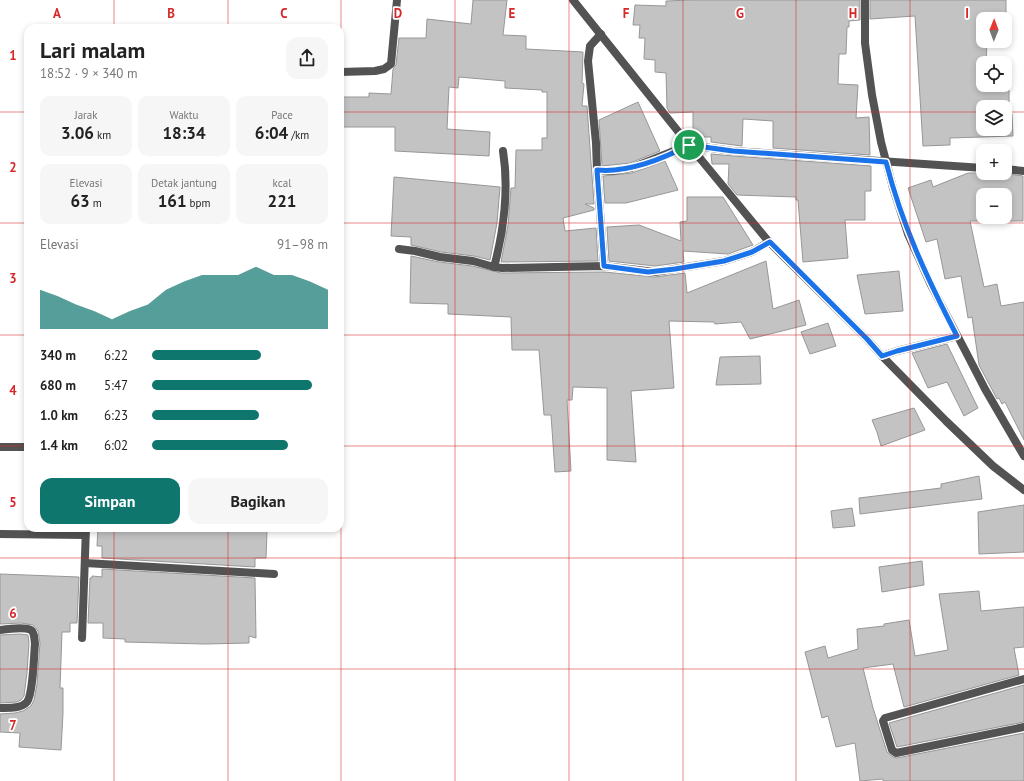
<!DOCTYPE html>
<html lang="id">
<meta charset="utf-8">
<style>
body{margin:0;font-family:"PT Sans",sans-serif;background:#f6f6f6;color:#222;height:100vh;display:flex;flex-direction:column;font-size:15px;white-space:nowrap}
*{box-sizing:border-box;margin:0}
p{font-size:13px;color:#767676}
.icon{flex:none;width:22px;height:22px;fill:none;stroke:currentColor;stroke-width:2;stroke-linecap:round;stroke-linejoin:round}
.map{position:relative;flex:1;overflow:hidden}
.details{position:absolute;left:24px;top:24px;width:320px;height:508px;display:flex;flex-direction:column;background:#fff;border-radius:12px;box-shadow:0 2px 6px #0003}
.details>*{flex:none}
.needle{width:26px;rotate:1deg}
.fabs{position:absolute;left:976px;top:12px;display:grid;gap:8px}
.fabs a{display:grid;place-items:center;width:36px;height:36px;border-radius:8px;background:#fff;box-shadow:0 2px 6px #0003;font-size:20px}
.pin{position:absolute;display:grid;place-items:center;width:34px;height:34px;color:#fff;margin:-17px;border:2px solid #fff;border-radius:50%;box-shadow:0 1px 4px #0007}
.round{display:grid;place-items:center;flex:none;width:42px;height:42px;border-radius:12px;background:#f6f6f6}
.head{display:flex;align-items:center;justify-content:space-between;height:68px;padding:0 16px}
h1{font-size:22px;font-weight:800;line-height:30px}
.stats{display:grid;grid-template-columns:repeat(3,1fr);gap:6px;height:68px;padding:4px 16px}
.stats div{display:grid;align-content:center;border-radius:10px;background:#f6f6f6;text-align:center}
.stats b{font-size:17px;font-weight:800}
.stats small{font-size:11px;font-weight:400}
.stats p{font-size:11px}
.chart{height:112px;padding:8px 16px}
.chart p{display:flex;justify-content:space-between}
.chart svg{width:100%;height:72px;margin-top:4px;fill:#0f766e;opacity:.7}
.button{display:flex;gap:8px;margin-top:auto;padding:8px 16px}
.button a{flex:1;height:46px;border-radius:12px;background:#0f766e;color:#fff;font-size:16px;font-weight:800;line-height:46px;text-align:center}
.button a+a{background:#f6f6f6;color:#222}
ul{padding:0 16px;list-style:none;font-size:13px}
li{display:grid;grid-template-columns:64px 48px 1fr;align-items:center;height:30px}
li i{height:10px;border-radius:5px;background:#0f766e}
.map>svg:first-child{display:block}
</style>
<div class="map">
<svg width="1024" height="781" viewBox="0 0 1024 781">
<rect width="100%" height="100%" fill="#fff"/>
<g fill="#c3c3c3" stroke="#979797" fill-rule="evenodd">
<polygon points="473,0 507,0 503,35 526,36 526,49 583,52 582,83 584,84 582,106 587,106 594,204 585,204 594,208 594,210 563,218 565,231 596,228 598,261 501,262 508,225 511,188 515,188 516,150 542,150 542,138 547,138 547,92 542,92 542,90 505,88 505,81 459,77 458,88 449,87 447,129 490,132 489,156 395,151 395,127 340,127 340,97 369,97 369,93 391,94 393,69 396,65 399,38 426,38 427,19 471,24"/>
<polygon points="691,0 860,0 860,20 849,21 849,27 847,27 846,54 839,54 838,84 858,85 856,118 869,117 870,155 773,148 773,121 743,119 742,146 711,142 711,137 693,137 693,112 670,113 667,108 666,73 655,72 655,60 644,59 645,38 639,38 640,25 633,25 635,5 666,6 666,1"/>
<path d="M 870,0 L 1006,0 L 1006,20 L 1005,19 L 983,19 L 983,41 L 987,41 L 986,63 L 983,63 L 983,85 L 1005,85 L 1005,68 L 1009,69 L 1009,114 L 1012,114 L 1013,136 L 950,138 L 950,145 L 923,146 L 915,16 L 870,19 ZM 983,107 L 1005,107 L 1005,129 L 983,129 Z"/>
<polygon points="638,102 660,151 630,163 602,166 599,120"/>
<polygon points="711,154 733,156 871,166 871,191 865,191 865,220 845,220 848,258 803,262 798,200 796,200 796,197 737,195 728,184 729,164 712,164"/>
<polygon points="665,161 678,190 626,203 605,203 603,176 632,173"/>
<path d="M 968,173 L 1001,173 L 1023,176 L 1023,221 L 970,221 L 984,287 L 997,284 L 1001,306 L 1024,302 L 1024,440 L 1005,402 L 1002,404 L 999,398 L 997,399 L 979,365 L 972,317 L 968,318 L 961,276 L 945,279 L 937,239 L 926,242 L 908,188 L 931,180 L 933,187 ZM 983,195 L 1005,195 L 1005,217 L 983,217 Z"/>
<polygon points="394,177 500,187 497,223 490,260 474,256 441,252 411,245 411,237 391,236"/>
<polygon points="687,197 723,197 753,245 728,254 683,251 684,262 655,266 609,261 607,227 639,225 681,241 680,222 687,221"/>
<polygon points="411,256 439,262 472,266 501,273 604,272 655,277 685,273 687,293 766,261 773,309 799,300 806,325 750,339 741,322 715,324 714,322 669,321 674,388 631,391 636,462 607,460 607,388 573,387 572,400 567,400 571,471 555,472 551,415 544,415 539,350 512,350 511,317 448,314 448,304 410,303"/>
<polygon points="899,271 903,311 865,314 857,275"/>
<polygon points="828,323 836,346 810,354 801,332"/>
<polygon points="947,344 978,408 964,416 947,382 928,388 912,353"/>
<polygon points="760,356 761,384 716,385 720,357"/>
<polygon points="914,408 925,430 881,446 877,432 872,420"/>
<polygon points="979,476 982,499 860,514 859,498 941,488 941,484"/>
<polygon points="1024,505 1024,552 979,554 978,512"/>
<polygon points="852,508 855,526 833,528 831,511"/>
<polygon points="98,528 181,528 267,531 266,558 255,558 255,567 102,558 102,546 97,546"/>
<polygon points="922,561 924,585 882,592 879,567"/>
<polygon points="102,569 255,578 256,638 249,636 249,643 205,644 125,642 125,639 103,638 103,623 88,623 90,578 92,578 92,576 102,577"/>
<polygon points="0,574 79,577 77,623 70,623 70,632 62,632 60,688 63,688 63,713 61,750 19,747 20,733 0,732 0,714 15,713 23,711 31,706 34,700 37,684 40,643 38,631 33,625 21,623 0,624"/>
<polygon points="979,591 981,611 1024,607 1024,647 1014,648 1019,675 904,707 893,664 863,668 873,708 887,752 893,757 897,758 1024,733 1024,781 883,781 883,779 860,781 855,743 836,747 828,716 822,718 805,652 825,646 828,658 858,649 857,629 884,626 884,624 909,620 915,656 948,650 939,594"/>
<polygon points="20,634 28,635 29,643 27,673 24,696 21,700 17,702 0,703 0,635"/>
<polygon points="1024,685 1024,722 897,747 889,723"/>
</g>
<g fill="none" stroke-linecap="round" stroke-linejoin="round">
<g stroke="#535353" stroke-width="8">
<polyline points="573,0 689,145 769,242 867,339 882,356 897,351 957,336"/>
<polyline points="601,34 590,46 588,61 596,143 597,171 612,171 631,168 689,145 733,151 983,168"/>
<polyline points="340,72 375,71 384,69 391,64 397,0"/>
<polyline points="1005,169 1024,171"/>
<polyline points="597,171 604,266"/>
<polyline points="399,249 415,251 440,257 473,261 494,267 502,268 604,266 655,272 724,261 752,252 769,242"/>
<path d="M 494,267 C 504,231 509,188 503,151"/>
<polyline points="882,356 946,421 993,466 1024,490"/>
<polyline points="0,447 28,447"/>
<polyline points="0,534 85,535"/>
<polyline points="85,563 274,574"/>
<path d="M 0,630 C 7,629 25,627 31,630 C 35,633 34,639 35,643 C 34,655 33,694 27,702 C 21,709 8,708 0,708"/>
<polyline points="82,638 86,528"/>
<polyline points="1024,679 885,718 883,721 892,750 896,753 1024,727"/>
</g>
<polyline stroke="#535353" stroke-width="8" points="865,0 865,43 872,95 881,142 893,188 908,234 931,285 969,358 985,389 1024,456"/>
</g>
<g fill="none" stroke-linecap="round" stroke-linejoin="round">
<defs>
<path id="route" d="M 689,145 L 733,151 L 886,162 C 902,225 927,278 957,336 L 897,351 L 882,356 L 867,339 L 770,242 L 752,252 L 724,261 L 675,269 L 648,272 L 604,266 L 597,170 C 627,173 663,159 689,145 Z"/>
</defs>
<use href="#route" stroke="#fff" stroke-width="8"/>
<use href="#route" stroke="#1a73e8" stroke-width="5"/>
</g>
<path fill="none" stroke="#d62828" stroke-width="1" stroke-opacity="0.55" d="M 114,0 L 114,28M 228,0 L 228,28M 341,0 L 341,781M 455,0 L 455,781M 569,0 L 569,781M 683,0 L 683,781M 796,0 L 796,781M 910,0 L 910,781M 0,112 L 28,112M 340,112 L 983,112M 1005,112 L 1024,112M 0,223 L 28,223M 340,223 L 1024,223M 0,335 L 28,335M 340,335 L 1024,335M 0,446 L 28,446M 340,446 L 1024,446M 114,528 L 114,781M 228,528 L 228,781M 0,558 L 1024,558M 0,669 L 1024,669"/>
<g font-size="13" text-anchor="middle" font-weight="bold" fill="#d62828" stroke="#fff" stroke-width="3.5" stroke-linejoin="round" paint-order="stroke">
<text x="57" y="18">A</text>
<text x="171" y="18">B</text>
<text x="284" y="18">C</text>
<text x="398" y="18">D</text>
<text x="512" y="18">E</text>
<text x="626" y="18">F</text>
<text x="740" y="18">G</text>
<text x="853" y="18">H</text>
<text x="967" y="18">I</text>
<text x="13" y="60">1</text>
<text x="13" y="172">2</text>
<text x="13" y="283">3</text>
<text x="13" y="395">4</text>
<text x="13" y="507">5</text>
<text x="13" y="618">6</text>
<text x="13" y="730">7</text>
</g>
</svg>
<div class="fabs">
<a><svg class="needle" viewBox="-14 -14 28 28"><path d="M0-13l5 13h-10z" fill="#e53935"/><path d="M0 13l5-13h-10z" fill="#767676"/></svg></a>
<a><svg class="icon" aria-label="locate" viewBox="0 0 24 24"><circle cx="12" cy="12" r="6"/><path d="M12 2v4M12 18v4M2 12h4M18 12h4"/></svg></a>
<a><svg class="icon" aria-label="layers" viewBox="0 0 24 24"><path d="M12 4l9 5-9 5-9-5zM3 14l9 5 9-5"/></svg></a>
<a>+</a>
<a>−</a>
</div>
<div class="pin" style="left:689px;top:145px;background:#1e9e55"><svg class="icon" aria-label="arrive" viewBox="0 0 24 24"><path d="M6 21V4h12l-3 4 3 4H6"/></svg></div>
<section class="details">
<div class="head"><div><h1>Lari malam</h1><p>18:52 · 9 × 340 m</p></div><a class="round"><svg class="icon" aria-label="share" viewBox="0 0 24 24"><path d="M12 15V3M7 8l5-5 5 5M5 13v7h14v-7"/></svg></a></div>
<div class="stats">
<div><p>Jarak</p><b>3.06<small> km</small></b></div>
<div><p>Waktu</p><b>18:34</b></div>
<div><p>Pace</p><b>6:04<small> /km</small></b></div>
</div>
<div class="stats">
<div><p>Elevasi</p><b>63<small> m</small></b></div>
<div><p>Detak jantung</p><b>161<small> bpm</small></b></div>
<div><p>kcal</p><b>221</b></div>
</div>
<div class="chart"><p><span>Elevasi</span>91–98 m</p>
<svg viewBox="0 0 160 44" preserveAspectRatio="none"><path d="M0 44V20L10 24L20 29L30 33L40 38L50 33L60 29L70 20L80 15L90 11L100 11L110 11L120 6L130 11L140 11L150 15L160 20V44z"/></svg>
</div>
<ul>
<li><b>340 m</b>6:22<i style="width:62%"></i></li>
<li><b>680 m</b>5:47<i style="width:91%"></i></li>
<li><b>1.0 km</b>6:23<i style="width:61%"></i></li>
<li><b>1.4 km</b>6:02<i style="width:77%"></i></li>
</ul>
<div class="button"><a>Simpan</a><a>Bagikan</a></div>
</section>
</div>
